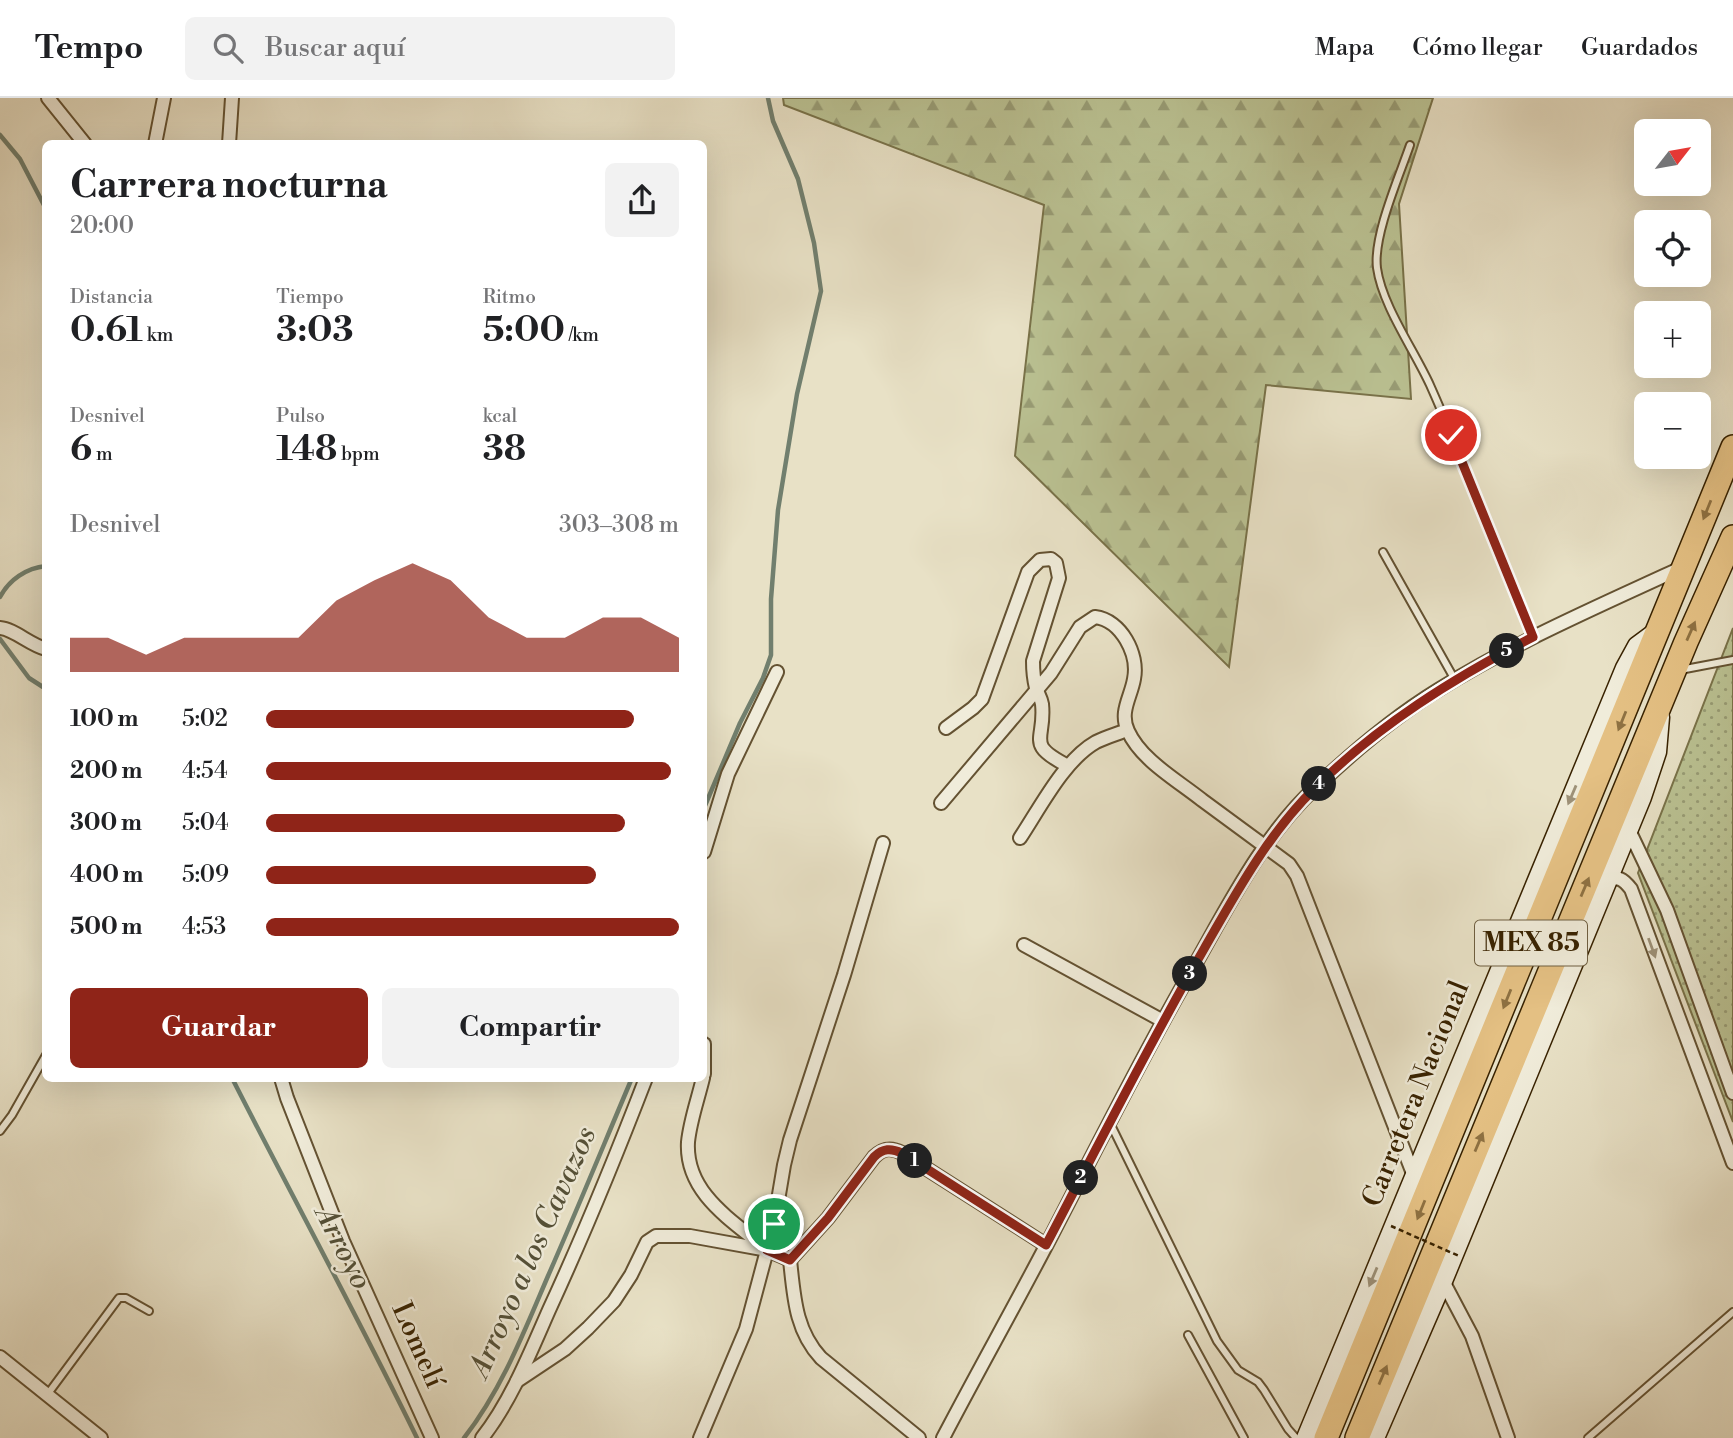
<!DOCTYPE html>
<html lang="es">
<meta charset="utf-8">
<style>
body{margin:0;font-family:"Libre Bodoni",serif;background:#f2f2f2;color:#202124;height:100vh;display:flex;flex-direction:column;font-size:26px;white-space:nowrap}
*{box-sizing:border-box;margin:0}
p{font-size:23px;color:#757577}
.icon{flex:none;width:38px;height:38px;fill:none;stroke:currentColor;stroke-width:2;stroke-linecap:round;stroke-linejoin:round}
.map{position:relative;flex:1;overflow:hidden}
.drawer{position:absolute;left:42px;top:42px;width:665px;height:942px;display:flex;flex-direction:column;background:#fff;border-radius:10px;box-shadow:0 7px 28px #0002}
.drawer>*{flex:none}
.needle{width:46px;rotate:59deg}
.controls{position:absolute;left:1634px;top:21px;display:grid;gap:14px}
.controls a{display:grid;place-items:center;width:77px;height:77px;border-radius:10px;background:#fff;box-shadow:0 7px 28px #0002;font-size:35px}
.pin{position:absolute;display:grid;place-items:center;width:60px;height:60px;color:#fff;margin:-30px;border:4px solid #fff;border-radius:50%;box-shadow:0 2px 7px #0007}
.km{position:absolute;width:35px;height:35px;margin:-18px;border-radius:50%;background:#222;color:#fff;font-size:19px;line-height:35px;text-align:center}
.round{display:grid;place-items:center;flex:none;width:74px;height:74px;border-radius:10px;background:#f2f2f2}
.summary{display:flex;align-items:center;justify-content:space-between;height:119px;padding:0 28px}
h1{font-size:38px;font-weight:800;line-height:52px}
.metrics{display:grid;grid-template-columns:repeat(3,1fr);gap:10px;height:119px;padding:7px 28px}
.metrics div{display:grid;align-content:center}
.metrics b{font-size:35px;font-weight:800}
.metrics small{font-size:19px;font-weight:400}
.metrics p{font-size:19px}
.chart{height:196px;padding:14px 28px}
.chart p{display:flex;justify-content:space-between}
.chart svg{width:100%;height:126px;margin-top:7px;fill:#8f2418;opacity:.7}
.primary-button{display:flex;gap:14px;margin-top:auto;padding:14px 28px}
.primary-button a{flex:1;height:80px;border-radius:10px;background:#8f2418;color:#fff;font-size:28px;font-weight:800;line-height:80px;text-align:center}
.primary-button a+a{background:#f2f2f2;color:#202124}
ul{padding:0 28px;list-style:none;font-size:23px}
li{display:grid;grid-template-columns:112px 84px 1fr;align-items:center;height:52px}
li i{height:18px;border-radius:9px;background:#8f2418}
header{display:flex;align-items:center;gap:42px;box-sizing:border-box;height:98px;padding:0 35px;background:#fff;border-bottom:2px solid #e0e0e0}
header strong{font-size:33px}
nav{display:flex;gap:38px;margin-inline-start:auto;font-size:24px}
.search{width:490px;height:63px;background:#f2f2f2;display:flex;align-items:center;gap:18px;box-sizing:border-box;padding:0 24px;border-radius:10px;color:#757577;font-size:26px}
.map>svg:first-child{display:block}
</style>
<header>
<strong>Tempo</strong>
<div class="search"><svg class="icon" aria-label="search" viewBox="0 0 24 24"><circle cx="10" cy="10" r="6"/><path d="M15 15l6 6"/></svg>Buscar aquí</div>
<nav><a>Mapa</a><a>Cómo llegar</a><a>Guardados</a></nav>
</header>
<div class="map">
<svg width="1733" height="1340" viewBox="0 0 1733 1340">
<defs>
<pattern id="grass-dots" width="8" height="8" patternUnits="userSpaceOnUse" patternTransform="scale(1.75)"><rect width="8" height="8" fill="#bac192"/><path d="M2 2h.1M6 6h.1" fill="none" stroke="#989c75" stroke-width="1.8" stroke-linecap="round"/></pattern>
<pattern id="forest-firs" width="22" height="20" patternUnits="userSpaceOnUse" patternTransform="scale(1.75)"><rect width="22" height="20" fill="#bac192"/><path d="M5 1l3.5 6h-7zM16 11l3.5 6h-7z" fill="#989c75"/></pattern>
</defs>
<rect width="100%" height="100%" fill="#e8e1c6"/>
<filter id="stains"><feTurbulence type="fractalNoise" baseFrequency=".00286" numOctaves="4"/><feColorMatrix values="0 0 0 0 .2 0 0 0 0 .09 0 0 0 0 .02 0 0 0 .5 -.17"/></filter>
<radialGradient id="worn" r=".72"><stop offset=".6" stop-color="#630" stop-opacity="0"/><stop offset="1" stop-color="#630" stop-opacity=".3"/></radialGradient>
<polygon fill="url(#grass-dots)" stroke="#797249" stroke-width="2" points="1733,530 1733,1024 1638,775"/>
<polygon fill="url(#forest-firs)" stroke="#797249" stroke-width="2" points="783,0 1433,0 1399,106 1411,301 1266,287 1229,569 1015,358 1044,107 784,7"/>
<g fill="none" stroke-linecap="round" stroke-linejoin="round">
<g stroke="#717f6e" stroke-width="4.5">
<polyline points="0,37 20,61 46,111"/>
<path d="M 0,499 C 9,482 26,470 46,468"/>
<polyline points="0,541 29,580 46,591"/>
<polyline points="704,710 740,625 763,580 771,557 771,501 778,412 797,296 821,193 814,145 798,81 773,23 768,0"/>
<path d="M 232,980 C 293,1100 358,1219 417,1340"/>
<path d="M 464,1340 C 502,1291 524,1234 548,1178 C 577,1112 604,1046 632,980"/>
</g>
<defs>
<g id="lane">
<path d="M 1410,47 C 1399,79 1373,138 1377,170 C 1382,207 1414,252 1430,287 C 1467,370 1499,455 1533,539"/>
<polyline points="1383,454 1455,582"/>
<polyline points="1680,572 1733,562"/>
<polyline points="1110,1025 1217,1243 1238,1272 1258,1284 1264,1292 1288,1331 1296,1340"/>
<polyline points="0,1033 12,1017 46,957"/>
<polyline points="1188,1237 1244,1340"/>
<polyline points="47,1297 119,1200 126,1200 149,1213"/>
<polyline points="1588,1340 1733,1214"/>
</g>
<g id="street">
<polyline points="48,0 85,46"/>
<polyline points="155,46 164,0"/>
<polyline points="229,46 232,0"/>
<path d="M 0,530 C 14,531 30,547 46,551"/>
<path d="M 946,630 L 973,610 L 982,601 L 1028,474 L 1040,462 L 1051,461 L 1056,465 L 1059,480 L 1033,563 C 1033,572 1034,582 1036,590 C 1038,596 1041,600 1042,606 C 1046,643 1024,645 1068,668"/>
<path d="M 941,705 L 1051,575 L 1080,529 L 1095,519 C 1121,522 1139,556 1134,581 C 1131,599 1119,614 1128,633 C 1141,662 1177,682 1202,702 C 1231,723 1260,745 1289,766 L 1297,778 L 1414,1078"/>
<polyline points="1628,730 1667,812 1733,995"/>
<path d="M 1020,740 C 1040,710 1064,662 1096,644 C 1106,639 1117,636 1127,632"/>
<polyline points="704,754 728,676 777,574"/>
<path d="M 1606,782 C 1619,778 1623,781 1631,791 L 1733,1065"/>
<polyline points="1024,847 1163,923"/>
<polyline points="704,946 704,976"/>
<polyline points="281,980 287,1000 343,1143 432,1340"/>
<path d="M 703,980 C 698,1001 690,1023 688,1044 C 685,1094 730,1121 764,1149"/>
<path d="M 790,1162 L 828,1120 L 874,1059 C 883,1050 891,1049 902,1055 L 1046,1147"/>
<path d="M 790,1162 C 794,1198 795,1232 821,1260 L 919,1340"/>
<polyline points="1443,1183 1472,1238 1508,1340"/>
<polyline points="0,1259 101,1340"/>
<polyline points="517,1283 565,1251 588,1230 614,1203 631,1177 647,1144 656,1138 690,1138 767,1152 790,1162"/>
<path d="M 482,1340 C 511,1303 530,1255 549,1212 C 584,1136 616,1058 646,980"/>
<polyline points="700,1340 746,1231 774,1126 784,1067 790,1042 844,877 883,745"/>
<path d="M 943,1340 C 977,1275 1013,1211 1047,1146 C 1092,1059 1136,970 1185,884 C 1224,817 1259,741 1317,688 C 1354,653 1394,619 1438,592 C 1515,544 1599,508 1681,470"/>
</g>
<g id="secondary">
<polyline points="1306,1340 1625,570 1637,548 1660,531"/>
<polyline points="1375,1340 1443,1183 1642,699 1657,654 1660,619"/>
</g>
<g id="highway">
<polyline points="1326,1340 1733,349"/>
<polyline points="1357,1340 1686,544 1733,439"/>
</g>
</defs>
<use href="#lane" stroke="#645232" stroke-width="10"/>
<use href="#street" stroke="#645232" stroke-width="16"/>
<use href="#secondary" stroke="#382200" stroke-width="21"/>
<use href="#highway" stroke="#382200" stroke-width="26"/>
<use href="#lane" stroke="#f0ecda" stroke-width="6"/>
<use href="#street" stroke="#f0ecda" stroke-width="12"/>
<use href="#secondary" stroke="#f0ecda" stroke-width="18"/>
<use href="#highway" stroke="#e4c083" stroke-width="23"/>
<polyline stroke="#382200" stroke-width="2.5" stroke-dasharray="5 3.5" stroke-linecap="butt" points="1391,1128 1459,1158"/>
</g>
<defs><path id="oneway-solid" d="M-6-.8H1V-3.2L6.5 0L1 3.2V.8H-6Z" transform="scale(1.75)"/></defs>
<g fill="#8e7142">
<use href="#oneway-solid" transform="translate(1707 412) rotate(112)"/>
<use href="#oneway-solid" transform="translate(1691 533) rotate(-66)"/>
<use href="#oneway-solid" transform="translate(1622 623) rotate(112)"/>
<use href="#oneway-solid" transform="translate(1585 789) rotate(-67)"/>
<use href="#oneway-solid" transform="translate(1507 901) rotate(112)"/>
<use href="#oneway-solid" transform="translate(1479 1044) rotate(-67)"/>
<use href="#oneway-solid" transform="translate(1421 1112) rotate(112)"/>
<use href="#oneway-solid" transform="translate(1383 1277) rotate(-67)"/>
</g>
<g fill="#9d9178">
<use href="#oneway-solid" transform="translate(1572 697) rotate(113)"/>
<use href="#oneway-solid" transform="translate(1652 850) rotate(70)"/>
<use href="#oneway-solid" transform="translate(1373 1179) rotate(113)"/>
</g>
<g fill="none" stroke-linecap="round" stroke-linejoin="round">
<defs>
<path id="route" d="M 774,1126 L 767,1152 L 790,1162 L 828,1120 L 874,1059 C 883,1050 891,1050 902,1055 L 1046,1147 C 1098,1048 1148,948 1204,851 C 1236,795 1268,736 1315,690 C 1378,627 1454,580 1533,539 L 1451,337"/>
</defs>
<use href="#route" stroke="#fff" stroke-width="14"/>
<use href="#route" stroke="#8f2418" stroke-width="9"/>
</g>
<g text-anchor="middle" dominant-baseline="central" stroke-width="5" stroke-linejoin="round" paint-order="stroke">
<rect fill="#f0ecda" stroke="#6f5f41" stroke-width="2" x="1475" y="822.5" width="112" height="45" rx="5"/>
<g font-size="26" font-weight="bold" fill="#382200">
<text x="1531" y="845">MEX 85</text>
</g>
<g font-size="28" fill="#382200" stroke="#f0ecda">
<text transform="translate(1416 996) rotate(-68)">Carretera Nacional</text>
<text transform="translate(418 1247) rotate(66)">Lomelí</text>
</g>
<g font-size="30" font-style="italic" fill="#545037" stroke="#f0ecda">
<text transform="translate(343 1150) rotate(63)">Arroyo</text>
<text transform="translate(533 1154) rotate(-66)">Arroyo a los Cavazos</text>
</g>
</g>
<rect width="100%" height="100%" filter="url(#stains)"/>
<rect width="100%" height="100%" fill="url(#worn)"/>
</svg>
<div class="controls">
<a><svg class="needle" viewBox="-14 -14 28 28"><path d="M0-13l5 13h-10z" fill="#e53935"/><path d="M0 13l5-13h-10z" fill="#757577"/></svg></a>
<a><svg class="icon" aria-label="locate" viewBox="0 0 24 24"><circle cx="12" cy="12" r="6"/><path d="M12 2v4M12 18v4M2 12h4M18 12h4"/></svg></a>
<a>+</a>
<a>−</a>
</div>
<div class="pin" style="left:774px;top:1126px;background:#1e9e55"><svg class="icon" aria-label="arrive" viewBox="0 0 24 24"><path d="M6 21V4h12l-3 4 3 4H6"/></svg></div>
<div class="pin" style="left:1451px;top:337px;background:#d93025"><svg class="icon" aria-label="check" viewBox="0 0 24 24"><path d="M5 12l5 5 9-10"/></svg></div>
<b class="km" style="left:915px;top:1063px">1</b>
<b class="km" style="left:1081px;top:1080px">2</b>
<b class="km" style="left:1190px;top:876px">3</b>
<b class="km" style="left:1319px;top:686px">4</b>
<b class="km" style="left:1507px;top:553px">5</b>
<section class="drawer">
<div class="summary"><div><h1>Carrera nocturna</h1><p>20:00</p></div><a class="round"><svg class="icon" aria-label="share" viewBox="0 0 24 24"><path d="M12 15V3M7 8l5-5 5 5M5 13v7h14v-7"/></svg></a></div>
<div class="metrics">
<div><p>Distancia</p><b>0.61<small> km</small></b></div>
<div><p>Tiempo</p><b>3:03</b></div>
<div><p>Ritmo</p><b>5:00<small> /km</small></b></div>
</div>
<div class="metrics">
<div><p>Desnivel</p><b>6<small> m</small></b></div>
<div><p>Pulso</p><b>148<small> bpm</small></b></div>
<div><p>kcal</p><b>38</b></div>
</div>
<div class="chart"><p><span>Desnivel</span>303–308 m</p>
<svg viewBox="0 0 160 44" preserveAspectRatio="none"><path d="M0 44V32L10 32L20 38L30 32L40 32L50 32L60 32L70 19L80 12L90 6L100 12L110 25L120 32L130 32L140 25L150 25L160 32V44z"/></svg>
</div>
<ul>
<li><b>100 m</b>5:02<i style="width:89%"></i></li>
<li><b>200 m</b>4:54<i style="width:98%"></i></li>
<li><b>300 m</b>5:04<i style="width:87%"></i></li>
<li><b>400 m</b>5:09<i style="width:80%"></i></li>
<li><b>500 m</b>4:53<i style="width:100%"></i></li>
</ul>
<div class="primary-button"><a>Guardar</a><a>Compartir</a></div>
</section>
</div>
